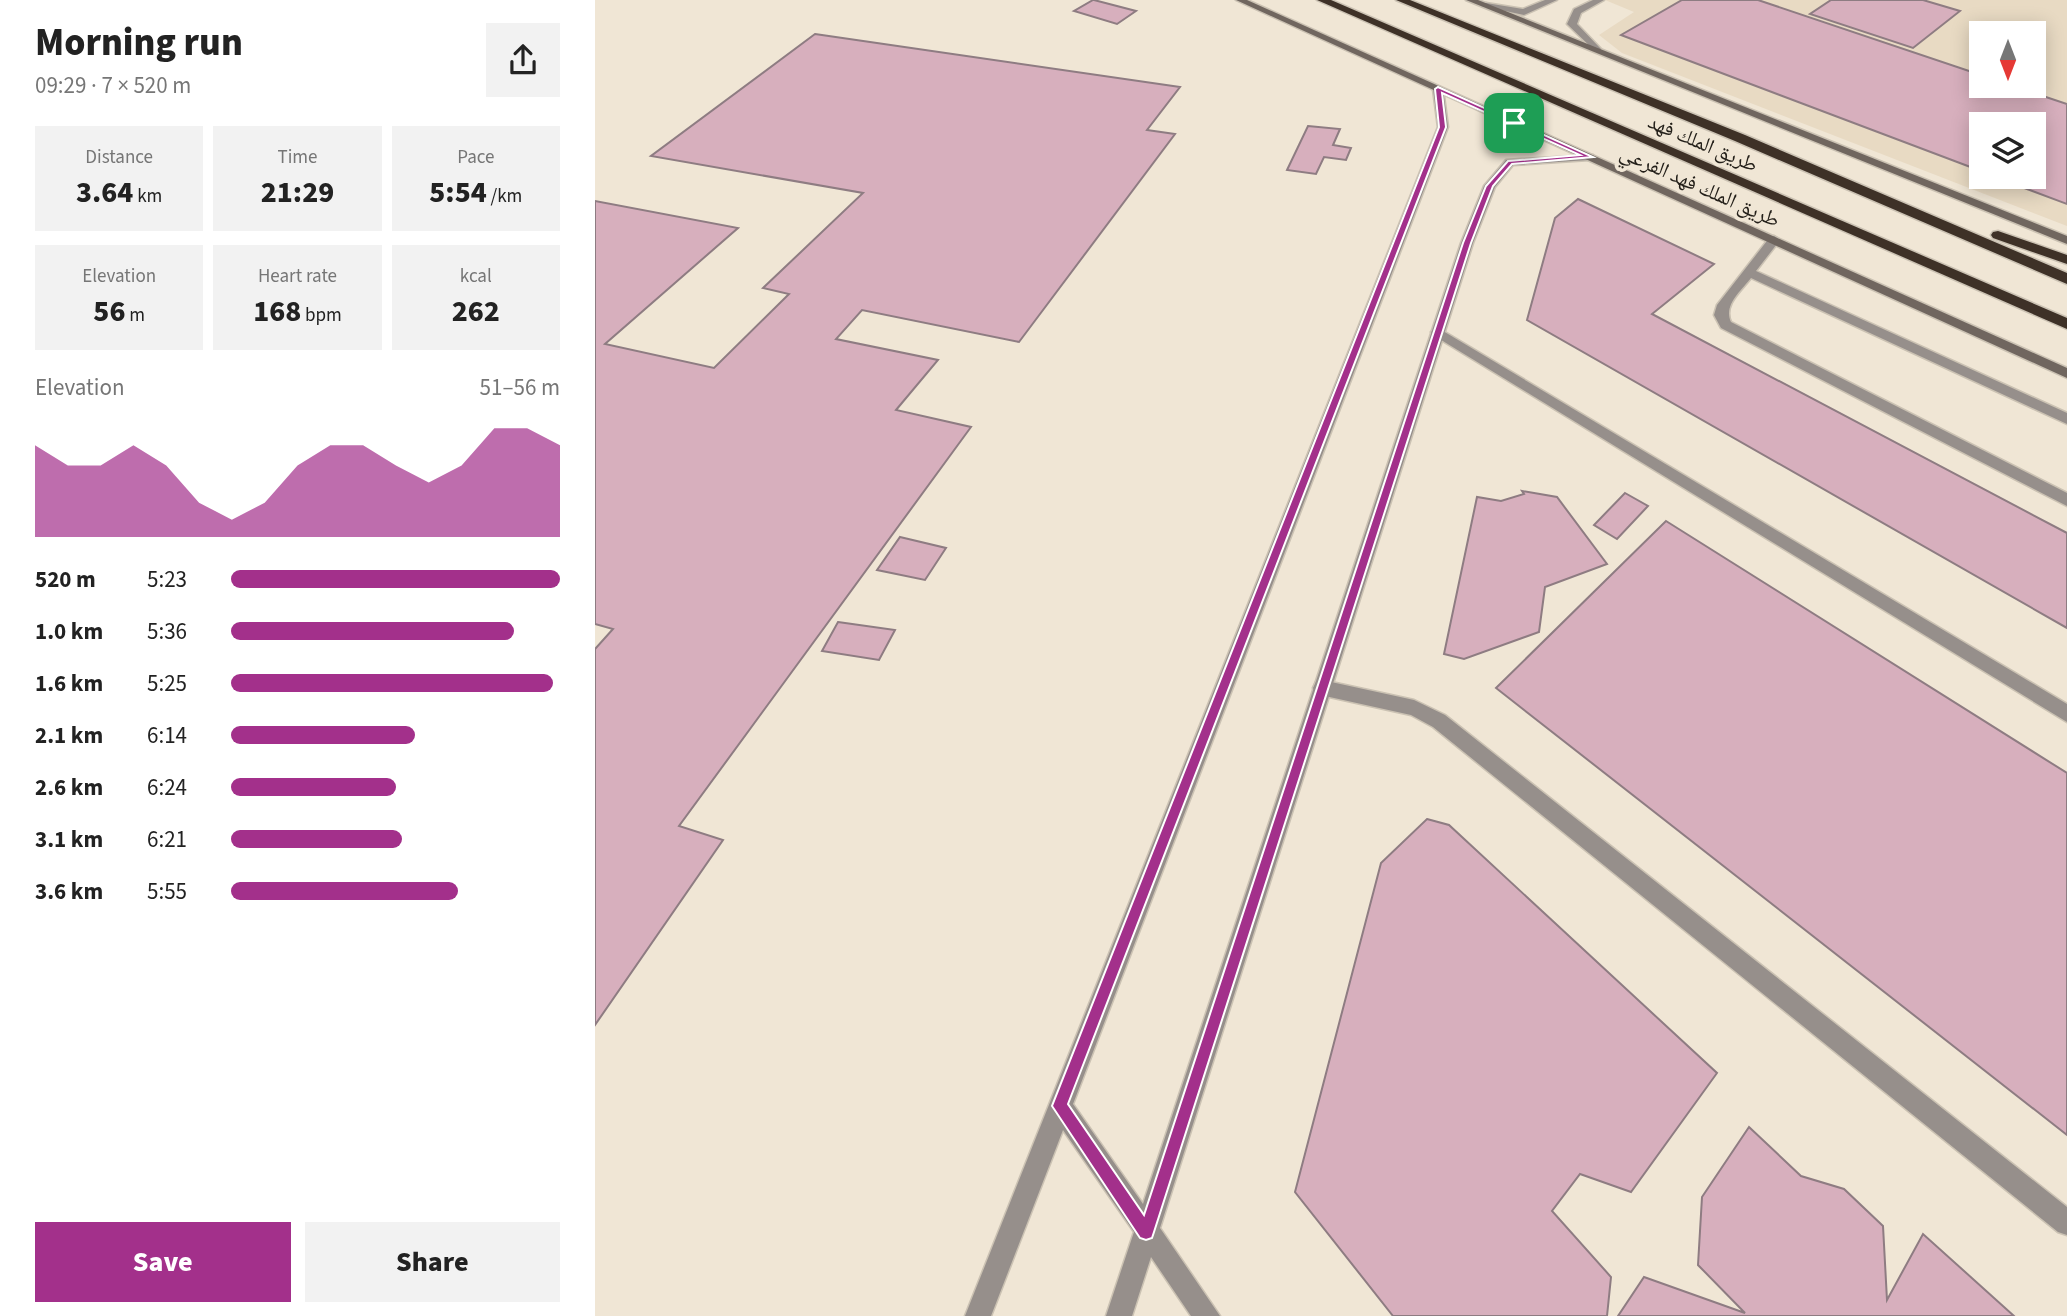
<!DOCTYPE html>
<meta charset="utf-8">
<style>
body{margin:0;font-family:"Source Sans 3","Noto Naskh Arabic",sans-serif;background:#f2f2f2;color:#222;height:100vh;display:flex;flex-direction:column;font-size:26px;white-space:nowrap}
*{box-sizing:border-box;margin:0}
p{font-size:23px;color:#767676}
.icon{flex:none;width:38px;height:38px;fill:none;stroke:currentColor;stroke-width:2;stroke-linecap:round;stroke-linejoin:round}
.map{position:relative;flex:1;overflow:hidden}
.drawer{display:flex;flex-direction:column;background:#fff;width:595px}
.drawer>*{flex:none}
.needle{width:46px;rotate:180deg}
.buttons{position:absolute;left:1374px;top:21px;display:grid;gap:14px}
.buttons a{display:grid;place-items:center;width:77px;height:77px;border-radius:0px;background:#fff;box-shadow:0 4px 18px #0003;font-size:35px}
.pin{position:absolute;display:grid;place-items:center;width:60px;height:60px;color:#fff;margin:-30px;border-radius:14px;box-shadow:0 4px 10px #0006}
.round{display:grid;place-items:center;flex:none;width:74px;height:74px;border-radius:0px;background:#f2f2f2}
.head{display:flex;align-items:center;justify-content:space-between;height:119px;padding:0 35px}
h1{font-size:38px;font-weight:800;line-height:52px}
.figures{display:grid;grid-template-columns:repeat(3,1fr);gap:10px;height:119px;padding:7px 35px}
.figures div{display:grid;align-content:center;border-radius:0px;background:#f2f2f2;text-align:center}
.figures b{font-size:30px;font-weight:800}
.figures small{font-size:19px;font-weight:400}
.figures p{font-size:19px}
.chart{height:196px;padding:14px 35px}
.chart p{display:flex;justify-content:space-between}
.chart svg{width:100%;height:126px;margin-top:7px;fill:#a3308b;opacity:.7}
.cta{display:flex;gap:14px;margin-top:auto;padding:14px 35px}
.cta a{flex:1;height:80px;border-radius:0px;background:#a3308b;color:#fff;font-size:28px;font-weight:800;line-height:80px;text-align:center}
.cta a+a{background:#f2f2f2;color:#222}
ul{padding:0 35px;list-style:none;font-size:23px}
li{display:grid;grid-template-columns:112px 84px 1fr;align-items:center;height:52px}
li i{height:18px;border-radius:9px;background:#a3308b}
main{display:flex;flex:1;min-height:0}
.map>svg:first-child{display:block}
</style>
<main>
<section class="drawer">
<div class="head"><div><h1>Morning run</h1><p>09:29 · 7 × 520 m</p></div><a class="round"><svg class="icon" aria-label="share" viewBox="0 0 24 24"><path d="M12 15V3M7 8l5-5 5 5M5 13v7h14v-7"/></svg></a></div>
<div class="figures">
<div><p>Distance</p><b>3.64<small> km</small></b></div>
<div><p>Time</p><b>21:29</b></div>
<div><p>Pace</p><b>5:54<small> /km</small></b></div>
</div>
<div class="figures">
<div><p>Elevation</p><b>56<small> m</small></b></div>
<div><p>Heart rate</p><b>168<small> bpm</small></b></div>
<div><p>kcal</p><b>262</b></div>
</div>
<div class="chart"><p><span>Elevation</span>51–56 m</p>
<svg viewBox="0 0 160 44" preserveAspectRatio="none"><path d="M0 44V12L10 19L20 19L30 12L40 19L50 32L60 38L70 32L80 19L90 12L100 12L110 19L120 25L130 19L140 6L150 6L160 12V44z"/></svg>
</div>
<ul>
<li><b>520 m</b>5:23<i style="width:100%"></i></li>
<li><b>1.0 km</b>5:36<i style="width:86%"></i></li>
<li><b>1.6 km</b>5:25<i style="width:98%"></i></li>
<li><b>2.1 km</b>6:14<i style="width:56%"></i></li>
<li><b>2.6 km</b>6:24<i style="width:50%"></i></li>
<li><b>3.1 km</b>6:21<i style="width:52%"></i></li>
<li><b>3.6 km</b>5:55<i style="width:69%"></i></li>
</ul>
<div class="cta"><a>Save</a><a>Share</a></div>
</section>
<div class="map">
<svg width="1472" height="1316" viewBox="0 0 1472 1316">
<rect width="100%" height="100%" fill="#f0e6d5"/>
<path fill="#e8dac3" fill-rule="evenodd" d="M 1010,0 L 1472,0 L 1472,226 L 1027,53 L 1004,35 L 1039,12 ZM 1386,33 L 1438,33 L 1438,86 L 1386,86 ZM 1386,124 L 1438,124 L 1438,177 L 1386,177 Z"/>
<g fill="#d7afbd" stroke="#8e7c82" stroke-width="2">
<polygon points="498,0 499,0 541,11 522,24 479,11"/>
<polygon points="1087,0 1163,0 1386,75 1386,86 1418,86 1472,104 1472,204 1400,177 1438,177 1438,124 1386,124 1386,171 1026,35"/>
<polygon points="1236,0 1328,0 1365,11 1318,48 1215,14"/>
<polygon points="220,34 585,87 552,130 580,134 424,342 267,310 241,339 343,360 301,410 376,427 84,826 128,840 0,1025 0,649 18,629 0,624 0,201 143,228 10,344 119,368 194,294 168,288 268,193 56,156"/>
<polygon points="713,126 745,129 738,145 756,148 751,160 729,157 721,174 692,170"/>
<polygon points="983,199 1119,264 1057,314 1472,533 1472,628 932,320 960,218"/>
<polygon points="927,491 962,497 1012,564 950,587 944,632 869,659 849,654 882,497 906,501 929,494"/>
<polygon points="1030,493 1053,506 1022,539 999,525"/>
<polygon points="1071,521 1472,773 1472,1135 901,688"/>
<polygon points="305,537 351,548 330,580 282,570"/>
<polygon points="243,622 300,630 284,660 227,651"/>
<polygon points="832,819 854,825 1122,1073 1036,1192 985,1174 957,1211 1016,1277 1012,1316 798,1316 700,1192 786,863"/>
<polygon points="1154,1127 1206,1176 1249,1189 1288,1226 1292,1300 1328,1234 1419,1316 1023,1316 1049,1277 1150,1313 1103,1265 1107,1197"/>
</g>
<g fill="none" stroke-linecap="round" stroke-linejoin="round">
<defs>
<g id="service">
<path d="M 1179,236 L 1185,240 L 1161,271 L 1472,413 L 1472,424 L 1156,278 C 1146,291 1128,305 1136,322 L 1472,493 L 1472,506 L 1126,328 L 1119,315 L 1122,305 L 1175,237 Z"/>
<polygon points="843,328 1472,704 1472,722 838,335 836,332"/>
<polygon points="727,680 819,700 850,715 1472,1207 1472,1235 1463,1232 838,727 816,715 721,694 718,688 721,682"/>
</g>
<g id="minor">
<polygon points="950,0 962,0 929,15 887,6 891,3 928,9"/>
<polygon points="998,0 1009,0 986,13 982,24 1006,49 1001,52 972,24 979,9"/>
<polygon points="843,86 848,89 853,127 478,1104 548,1204 866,243 889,186 911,160 998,155 999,157 994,160 918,165 900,187 878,243 565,1228 625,1316 596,1316 556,1257 537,1316 511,1316 539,1232 468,1130 396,1316 370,1316 843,127 838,89"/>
</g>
<g id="secondary">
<polygon points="641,0 652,0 1472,368 1472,378"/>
<polygon points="871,0 883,0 1472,236 1472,244"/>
</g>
<g id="motorway">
<polygon points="722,0 736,0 1472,318 1472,329"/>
<polygon points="801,0 815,0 1150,135 1472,273 1472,284 1140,141"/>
<polygon points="1403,231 1472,255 1472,264 1398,238 1396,235 1398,232"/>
</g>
</defs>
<use href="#service" stroke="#cbc2b3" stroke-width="3"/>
<use href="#minor" stroke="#cbc2b3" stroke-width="3"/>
<use href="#secondary" stroke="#cbc2b3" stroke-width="3"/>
<use href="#motorway" stroke="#cbc2b3" stroke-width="3"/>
<use href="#service" fill="#968f8b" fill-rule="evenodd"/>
<use href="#minor" fill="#968f8b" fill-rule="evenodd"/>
<use href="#secondary" fill="#70665f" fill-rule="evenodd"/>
<use href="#motorway" fill="#3e3127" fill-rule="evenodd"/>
</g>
<path fill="#a3308b" stroke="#fff" stroke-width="2" fill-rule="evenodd" d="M 843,87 L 998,157 L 917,164 L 898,186 L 876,243 L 559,1232 L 557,1238 L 551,1240 L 545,1238 L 457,1106 L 844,127 L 840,89 ZM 847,93 L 985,155 L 913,161 L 891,186 L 868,243 L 549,1215 L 473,1104 L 851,127 Z"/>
<g text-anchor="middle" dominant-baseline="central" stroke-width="7" stroke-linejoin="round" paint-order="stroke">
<g font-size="21" fill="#24201a" stroke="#f0e6d5">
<text transform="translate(1108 143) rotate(23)">طريق الملك فهد</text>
<text transform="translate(1105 186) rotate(24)">طريق الملك فهد الفرعي</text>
</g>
</g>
</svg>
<div class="buttons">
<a><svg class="needle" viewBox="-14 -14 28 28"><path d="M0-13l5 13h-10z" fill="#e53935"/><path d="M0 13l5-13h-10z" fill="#767676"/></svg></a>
<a><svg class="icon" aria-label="layers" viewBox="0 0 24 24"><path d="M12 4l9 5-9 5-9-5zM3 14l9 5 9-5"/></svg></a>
</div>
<div class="pin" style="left:919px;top:123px;background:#1e9e55"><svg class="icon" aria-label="arrive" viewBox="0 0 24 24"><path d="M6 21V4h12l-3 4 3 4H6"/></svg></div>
</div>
</main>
